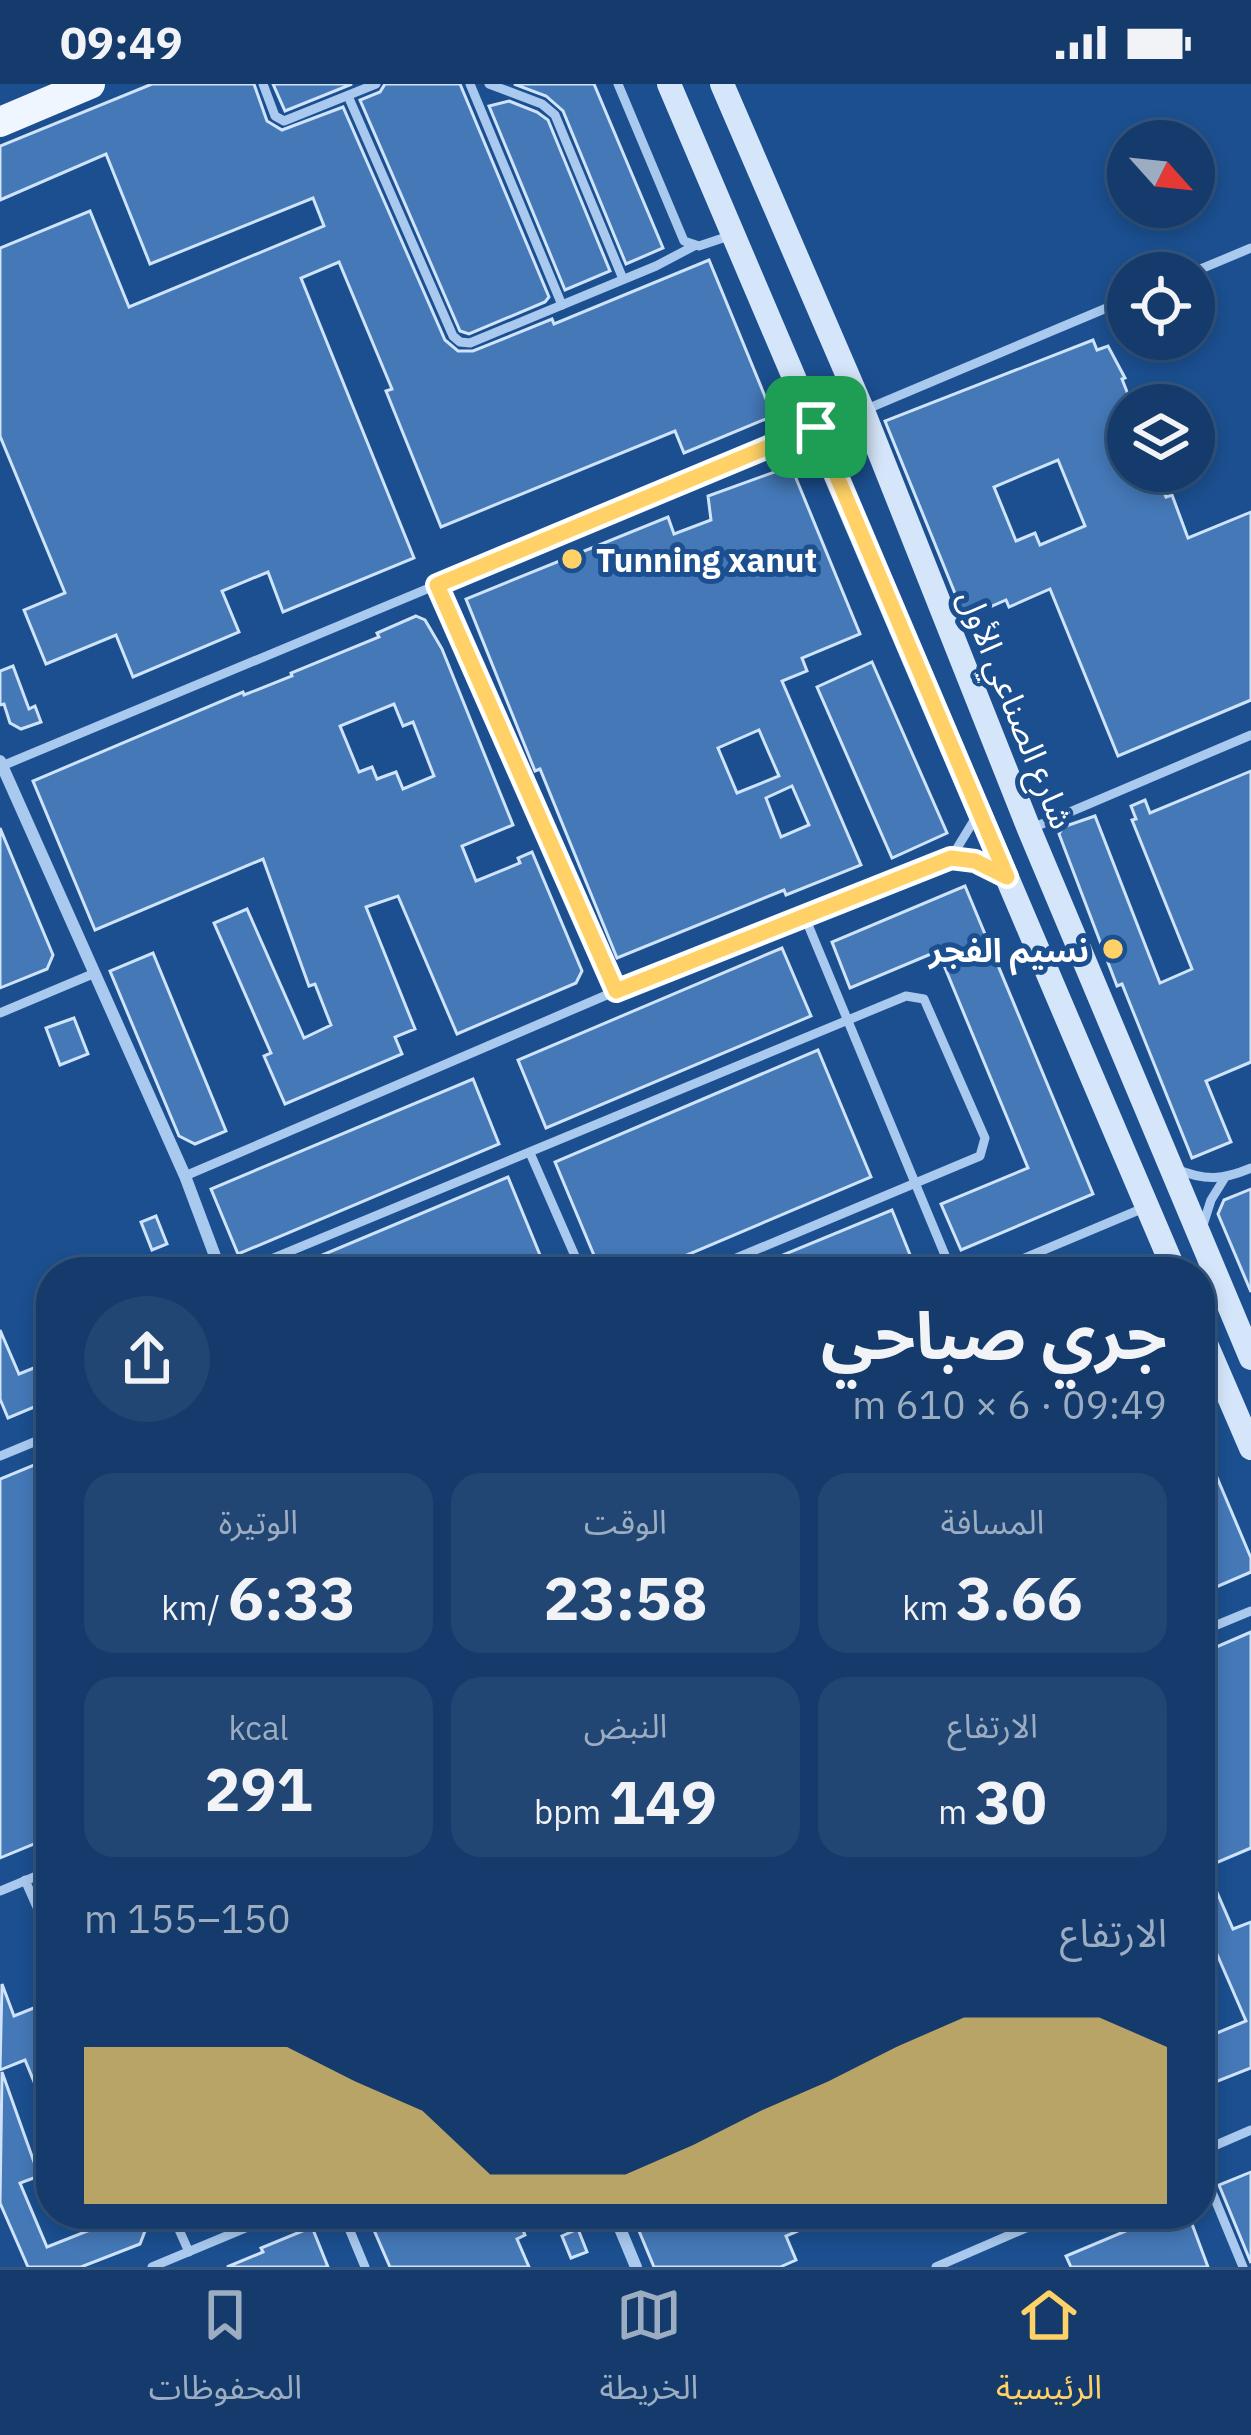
<!DOCTYPE html>
<html lang="ar">
<meta charset="utf-8">
<style>
body{margin:0;font-family:"IBM Plex Sans","Noto Sans Arabic",sans-serif;background:#214673;color:#f1f3f6;direction:rtl;height:100vh;display:flex;flex-direction:column;font-size:45px;white-space:nowrap}
*{box-sizing:border-box;margin:0}
p{font-size:39px;color:#9dadc1}
.icon{flex:none;width:66px;height:66px;fill:none;stroke:currentColor;stroke-width:2;stroke-linecap:round;stroke-linejoin:round}
.map{position:relative;flex:1;overflow:hidden;direction:ltr}
.panel{position:absolute;left:36px;top:1173px;width:1179px;height:972px;display:flex;flex-direction:column;background:#143b6b;border-radius:48px;box-shadow:0 6px 18px #0003,0 0 0 3px #33557e;direction:rtl}
.panel>*{flex:none}
.needle{width:78px;rotate:117deg}
.buttons{position:absolute;left:1107px;top:36px;display:grid;gap:24px}
.buttons a{display:grid;place-items:center;width:108px;height:108px;border-radius:50%;background:#143b6b;box-shadow:0 6px 18px #0003,0 0 0 3px #33557e;font-size:60px}
.pin{position:absolute;display:grid;place-items:center;width:102px;height:102px;color:#fff;margin:-51px;border-radius:24px;box-shadow:0 6px 18px #0006}
.round{display:grid;place-items:center;flex:none;width:126px;height:126px;border-radius:63px;background:#214673}
.head{display:flex;align-items:center;justify-content:space-between;height:204px;padding:0 48px}
h1{font-size:66px;font-weight:700;line-height:90px}
.metrics{display:grid;grid-template-columns:repeat(3,1fr);gap:18px;height:204px;padding:12px 48px}
.metrics div{display:grid;align-content:center;border-radius:30px;background:#214673;text-align:center}
.metrics b{font-size:60px;font-weight:700}
.metrics small{font-size:33px;font-weight:400}
.metrics p{font-size:33px}
.chart{height:336px;padding:24px 48px}
.chart p{display:flex;justify-content:space-between}
.chart svg{width:100%;height:216px;margin-top:12px;fill:#ffd166;opacity:.7}
.status{display:flex;justify-content:space-between;align-items:center;height:84px;padding:0 60px;background:#143b6b;direction:ltr}
.status svg{height:33px;fill:currentColor}
.tab-bar{display:flex;justify-content:space-around;align-items:center;height:168px;border-top:3px solid #33557e;background:#143b6b;font-size:33px;color:#9dadc1}
.tab-bar a{display:grid;justify-items:center;gap:6px}
.tab-bar .on{color:#ffd166}
.map>svg:first-child{display:block}
</style>
<div class="status"><b>09:49</b><svg viewBox="0 0 49 12"><path d="M0 12V9h3v3zM5 12V6h3v6zM10 12V3h3v9zM15 12V0h3v12zM26 1h20v11H26zM47 4h2v5h-2z"/></svg></div>
<div class="map">
<svg width="1251" height="2183" viewBox="0 0 1251 2183">
<rect width="100%" height="100%" fill="#1b4f8f"/>
<g fill="#4478b7" stroke="#cfe3fa" stroke-width="3" fill-rule="evenodd">
<polygon points="152,0 254,0 267,37 282,46 343,23 445,256 458,267 473,267 552,235 554,240 709,176 773,332 684,369 675,347 441,443 386,307 392,305 339,178 301,194 414,474 283,528 268,488 222,507 239,548 133,593 116,551 46,580 24,526 65,509 0,352 0,164 90,127 129,223 324,142 313,114 150,180 106,70 0,116 0,62"/>
<polygon points="273,0 352,0 285,27"/>
<polygon points="385,0 460,0 549,213 545,218 469,250 460,247 360,16 380,8"/>
<polygon points="514,0 594,0 663,164 626,180 563,27 546,12"/>
<polygon points="509,17 537,28 548,36 610,187 565,206 489,22"/>
<path d="M 1093,256 L 1097,266 L 1108,262 L 1125,294 L 1122,295 L 1131,318 L 1120,322 L 1125,334 L 1118,337 L 1128,361 L 1128,387 L 1156,387 L 1166,413 L 1172,411 L 1188,454 L 1251,428 L 1251,616 L 1118,672 L 1050,505 L 1009,523 L 1006,516 L 965,534 L 885,337 ZM 1058,376 L 1085,442 L 1040,461 L 1035,449 L 1016,457 L 994,403 Z"/>
<path d="M 791,382 L 860,550 L 802,574 L 807,587 L 782,597 L 861,781 L 786,811 L 784,806 L 617,874 L 540,685 L 535,687 L 466,515 L 668,433 L 674,450 L 711,436 L 708,412 ZM 759,646 L 779,692 L 737,709 L 718,664 ZM 792,702 L 809,741 L 781,753 L 766,714 Z"/>
<path d="M 416,532 L 425,536 L 442,565 L 513,741 L 462,762 L 476,797 L 520,779 L 518,774 L 532,768 L 582,887 L 576,899 L 457,950 L 398,812 L 366,823 L 415,945 L 395,953 L 402,970 L 285,1020 L 264,972 L 271,969 L 214,839 L 247,825 L 304,954 L 331,941 L 315,900 L 309,902 L 263,775 L 95,846 L 33,697 L 243,608 L 244,611 L 292,592 L 291,589 L 379,553 L 377,549 ZM 394,620 L 403,642 L 413,638 L 434,692 L 403,705 L 396,688 L 377,695 L 372,683 L 359,688 L 340,642 Z"/>
<polygon points="872,578 947,749 892,774 817,603"/>
<polygon points="13,582 29,625 35,622 41,638 21,645 10,639 4,620 0,621 0,587"/>
<polygon points="1251,687 1251,978 1206,997 1231,1058 1192,1074 1122,900 1117,902 1059,750 1063,743 1095,732 1160,899 1192,885 1132,736 1136,735 1131,722 1145,716 1150,729"/>
<polygon points="0,744 53,871 47,885 0,904"/>
<polygon points="965,802 1093,1110 961,1166 941,1120 1028,1084 938,867 850,904 832,858"/>
<polygon points="782,864 811,932 546,1044 518,976"/>
<polygon points="153,869 226,1047 195,1060 179,1052 110,887"/>
<polygon points="74,934 88,970 60,981 46,944"/>
<polygon points="818,966 871,1093 647,1188 601,1188 555,1078"/>
<polygon points="473,995 499,1060 238,1170 211,1105"/>
<polygon points="508,1093 547,1188 282,1188"/>
<polygon points="1251,1105 1251,1208 1218,1130 1224,1116"/>
<polygon points="892,1126 917,1188 742,1188"/>
<polygon points="156,1132 167,1160 152,1166 141,1138"/>
<polygon points="0,1246 19,1290 51,1277 51,1316 8,1334 0,1315"/>
<polygon points="1200,1353 1251,1474 1251,1488 1200,1510"/>
<polygon points="51,1374 51,1753 0,1774 0,1395"/>
<polygon points="1251,1548 1251,1764 1206,1783 1233,1845 1251,1838 1251,1984 1200,2004 1200,1956 1246,1937 1216,1868 1200,1875 1200,1570"/>
<polygon points="2,1900 14,1932 51,1917 51,2039 25,1976 0,1986"/>
<polygon points="2,1988 39,2092 20,2099 47,2163 118,2135 116,2130 138,2130 145,2147 140,2160 81,2183 28,2183 0,2119"/>
<polygon points="1251,2088 1251,2179 1219,2101"/>
<polygon points="367,2130 516,2130 525,2151 517,2155 529,2183 390,2183"/>
<polygon points="632,2130 837,2130 786,2152 796,2176 780,2183 654,2183"/>
<polygon points="1166,2130 1189,2132 1208,2183 1071,2183 1066,2172"/>
<polygon points="312,2143 328,2183 227,2183 263,2168 261,2164"/>
<polygon points="578,2145 587,2168 571,2174 562,2152"/>
</g>
<g fill="none" stroke-linecap="round" stroke-linejoin="round">
<g stroke="#a9c9ee" stroke-width="9">
<polyline points="263,0 275,32 284,37 376,0"/>
<polyline points="470,0 562,221"/>
<polyline points="489,0 542,20 555,31 623,195"/>
<polyline points="618,0 684,157 699,162 729,152"/>
<polyline points="348,12 453,252 460,258 470,259 656,182 694,162"/>
<polyline points="1191,189 1251,164"/>
<polyline points="867,325 1128,215"/>
<polyline points="437,501 616,907"/>
<polyline points="2,682 811,345"/>
<polyline points="1030,745 1251,651"/>
<polyline points="951,774 976,733"/>
<polyline points="804,831 952,1188"/>
<polyline points="0,929 95,889"/>
<polyline points="530,1069 582,1188"/>
<path d="M 1176,1085 C 1205,1097 1223,1096 1251,1084"/>
<polyline points="185,1092 616,907 951,774 975,777 996,785"/>
<polyline points="1202,1144 1211,1116 1224,1095"/>
<polyline points="240,1188 906,912 924,915 985,1054 980,1072 703,1188"/>
<polyline points="991,1188 1146,1123"/>
<polyline points="0,1372 51,1351"/>
<polyline points="1200,1548 1251,1527"/>
<polyline points="25,1796 51,1855"/>
<polyline points="0,1807 51,1786"/>
<polyline points="1200,2068 1251,2046"/>
<polyline points="1200,2079 1243,2183"/>
<polyline points="172,2130 189,2168"/>
<polyline points="343,2130 365,2183"/>
<polyline points="152,2183 279,2130"/>
<polyline points="936,2183 1058,2130"/>
</g>
<g stroke="#a9c9ee" stroke-width="12">
<polyline points="0,677 185,1092 221,1188"/>
<polyline points="614,2130 636,2183"/>
</g>
<g stroke="#d6e6fa" stroke-width="24">
<polyline points="669,0 1175,1188"/>
<polyline points="722,0 863,327 1029,745 1251,1274"/>
<polyline points="1200,1246 1251,1364"/>
</g>
<polyline stroke="#f0f6ff" stroke-width="30" points="0,38 90,0"/>
</g>
<g fill="none" stroke-linecap="round" stroke-linejoin="round">
<defs>
<polygon id="route" points="816,343 1007,793 975,777 951,774 616,907 437,501"/>
</defs>
<use href="#route" stroke="#fff" stroke-width="24"/>
<use href="#route" stroke="#ffd166" stroke-width="15"/>
</g>
<g fill="#ffd166" stroke="#1b4f8f" stroke-width="4.5">
<circle cx="572" cy="475" r="12"/>
<circle cx="1113" cy="865" r="12"/>
</g>
<g text-anchor="middle" dominant-baseline="central" stroke-width="10" stroke-linejoin="round" paint-order="stroke">
<g font-size="33" font-weight="bold" fill="#fff" stroke="#1b4f8f" text-anchor="start">
<text x="596" y="475">Tunning xanut</text>
<text x="1089" y="865" text-anchor="end">نسيم الفجر</text>
</g>
<g font-size="33" fill="#fff" stroke="#1b4f8f">
<text transform="translate(1017 625) rotate(68)">شارع الصناعي الأول</text>
</g>
</g>
</svg>
<div class="buttons">
<a><svg class="needle" viewBox="-14 -14 28 28"><path d="M0-13l5 13h-10z" fill="#e53935"/><path d="M0 13l5-13h-10z" fill="#9dadc1"/></svg></a>
<a><svg class="icon" aria-label="locate" viewBox="0 0 24 24"><circle cx="12" cy="12" r="6"/><path d="M12 2v4M12 18v4M2 12h4M18 12h4"/></svg></a>
<a><svg class="icon" aria-label="layers" viewBox="0 0 24 24"><path d="M12 4l9 5-9 5-9-5zM3 14l9 5 9-5"/></svg></a>
</div>
<div class="pin" style="left:816px;top:343px;background:#1e9e55"><svg class="icon" aria-label="arrive" viewBox="0 0 24 24"><path d="M6 21V4h12l-3 4 3 4H6"/></svg></div>
<section class="panel">
<div class="head"><div><h1>جري صباحي</h1><p>09:49 · 6 × 610 m</p></div><a class="round"><svg class="icon" aria-label="share" viewBox="0 0 24 24"><path d="M12 15V3M7 8l5-5 5 5M5 13v7h14v-7"/></svg></a></div>
<div class="metrics">
<div><p>المسافة</p><b>3.66<small> km</small></b></div>
<div><p>الوقت</p><b>23:58</b></div>
<div><p>الوتيرة</p><b>6:33<small> /km</small></b></div>
</div>
<div class="metrics">
<div><p>الارتفاع</p><b>30<small> m</small></b></div>
<div><p>النبض</p><b>149<small> bpm</small></b></div>
<div><p>kcal</p><b>291</b></div>
</div>
<div class="chart"><p><span>الارتفاع</span>150–155 m</p>
<svg viewBox="0 0 160 44" preserveAspectRatio="none"><path d="M0 44V12L10 12L20 12L30 12L40 19L50 25L60 38L70 38L80 38L90 32L100 25L110 19L120 12L130 6L140 6L150 6L160 12V44z"/></svg>
</div>
</section>
</div>
<nav class="tab-bar">
<a class="on"><svg class="icon" aria-label="home" viewBox="0 0 24 24"><path d="M3 11l9-7 9 7M6 9v11h12V9"/></svg>الرئيسية</a>
<a><svg class="icon" aria-label="map" viewBox="0 0 24 24"><path d="M3 6l6-2 6 2 6-2v14l-6 2-6-2-6 2zM9 4v14M15 6v14"/></svg>الخريطة</a>
<a><svg class="icon" aria-label="saved" viewBox="0 0 24 24"><path d="M7 4h10v16l-5-4-5 4z"/></svg>المحفوظات</a>
</nav>
